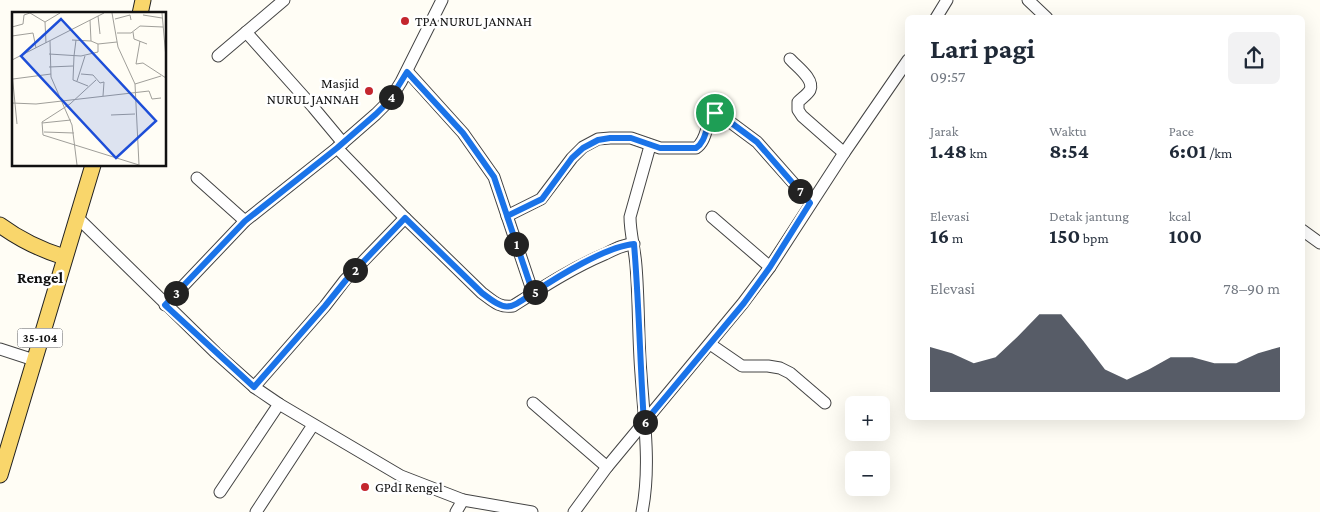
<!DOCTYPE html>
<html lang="id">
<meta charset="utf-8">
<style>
body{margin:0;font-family:"Crimson Pro",serif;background:#f2f2f3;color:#1f2937;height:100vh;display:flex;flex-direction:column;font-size:19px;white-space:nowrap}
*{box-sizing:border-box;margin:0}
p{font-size:16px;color:#747a83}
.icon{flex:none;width:28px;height:28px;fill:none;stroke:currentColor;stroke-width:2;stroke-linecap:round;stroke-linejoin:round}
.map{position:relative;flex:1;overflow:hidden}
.drawer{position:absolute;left:905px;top:15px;width:400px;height:405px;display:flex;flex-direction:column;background:#fff;border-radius:8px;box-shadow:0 5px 20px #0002}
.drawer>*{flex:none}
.tools{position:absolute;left:845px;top:396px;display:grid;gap:10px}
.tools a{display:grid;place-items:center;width:45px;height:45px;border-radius:8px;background:#fff;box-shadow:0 5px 20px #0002;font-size:25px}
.pin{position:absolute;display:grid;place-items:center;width:42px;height:42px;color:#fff;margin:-21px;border:2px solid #fff;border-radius:50%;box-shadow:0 1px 5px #0007}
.km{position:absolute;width:25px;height:25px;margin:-12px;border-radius:50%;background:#222;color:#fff;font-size:14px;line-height:25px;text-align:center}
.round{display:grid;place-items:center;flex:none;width:52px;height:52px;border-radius:8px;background:#f2f2f3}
.headline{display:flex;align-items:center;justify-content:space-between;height:85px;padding:0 25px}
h1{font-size:28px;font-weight:700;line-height:38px}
.metrics{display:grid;grid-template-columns:repeat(3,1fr);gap:8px;height:85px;padding:5px 25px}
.metrics div{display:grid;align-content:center}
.metrics b{font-size:21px;font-weight:700}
.metrics small{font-size:14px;font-weight:400}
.metrics p{font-size:14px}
.chart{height:140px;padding:10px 25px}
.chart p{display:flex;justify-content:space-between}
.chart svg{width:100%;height:90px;margin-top:5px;fill:#111827;opacity:.7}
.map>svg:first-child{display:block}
</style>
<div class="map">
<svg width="1320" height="512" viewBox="0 0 1320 512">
<rect width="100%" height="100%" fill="#fffdf5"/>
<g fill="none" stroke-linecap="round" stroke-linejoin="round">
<defs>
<g id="minor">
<polyline points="1028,0 1047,18"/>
<polyline points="936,18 947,0"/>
<polyline points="246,32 313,107 343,143"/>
<polyline points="218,56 284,0"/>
<path d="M 790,59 C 796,66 815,79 810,90 C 808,94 802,98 798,102 L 798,110 L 802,116 L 844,153"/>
<polyline points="407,71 463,133 494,177 533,293"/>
<path d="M 337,148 L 405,218 L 482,293 C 493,301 499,308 513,306 C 543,287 572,268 605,254 C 615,249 624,244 634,244"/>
<polyline points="197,178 245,221"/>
<path d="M 507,216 L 541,199 L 572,158 L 583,147 L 598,139 L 610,138 L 631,138 L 660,148 L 696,148 C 708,140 705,122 715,113 L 718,113 L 757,142 L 811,203"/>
<polyline points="77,217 216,353 254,387 279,404 401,476 463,500 532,512"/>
<polyline points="712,217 770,267"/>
<polyline points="1302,230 1320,243"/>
<polyline points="165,305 245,221 337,148 376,114 389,101 401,82 442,0"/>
<polyline points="710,344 742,366 768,366 780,368 790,373 825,403"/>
<polyline points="0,349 34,360"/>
<polyline points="254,387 325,306 345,280 405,218"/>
<polyline points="533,403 607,467"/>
<polyline points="220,492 279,404"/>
<polyline points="256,512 313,425"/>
<polyline points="456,512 463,500"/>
<polyline points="574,512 607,467 743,303 770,267 844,153 908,60"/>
<path d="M 642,512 C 651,467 644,420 641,374 C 638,338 639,302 636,266 C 635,250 630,233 630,217 L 650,146"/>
</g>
<g id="major">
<polyline points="140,14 143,0"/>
<path d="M 0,225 C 19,239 42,250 64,257"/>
<polyline points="0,475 93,165"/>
</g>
</defs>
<use href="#minor" stroke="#444" stroke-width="13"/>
<use href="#major" stroke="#222" stroke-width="17"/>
<use href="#minor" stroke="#fff" stroke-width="11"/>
<use href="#major" stroke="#f9d66b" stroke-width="15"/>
</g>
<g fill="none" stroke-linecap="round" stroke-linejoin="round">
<defs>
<path id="route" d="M 715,113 C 705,122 708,140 696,148 L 660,148 L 631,138 L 610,138 L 598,140 L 583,148 L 572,158 L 542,199 L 507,216 L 533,293 C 508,310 507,312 482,293 L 405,218 L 346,280 L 325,306 L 254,387 L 165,305 L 245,221 L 337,148 L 376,114 L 389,101 L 407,72 L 463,133 L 494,177 L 533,293 C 557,277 607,246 634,244 C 639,303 640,363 644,423 L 744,303 L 770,267 L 810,203 L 757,142 L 718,113 L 715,113"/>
</defs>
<use href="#route" stroke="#fff" stroke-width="10"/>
<use href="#route" stroke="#1a73e8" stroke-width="6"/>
</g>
<g fill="#c4262e" stroke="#fff" stroke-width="2">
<circle cx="405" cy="21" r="5"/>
<circle cx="369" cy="91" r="5"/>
<circle cx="365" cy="487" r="5"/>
</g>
<g text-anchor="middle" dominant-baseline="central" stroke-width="5" stroke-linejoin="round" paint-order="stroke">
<rect fill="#fff" stroke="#585858" stroke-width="1" x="17.5" y="328.5" width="45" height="19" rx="4"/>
<g font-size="12" font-weight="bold" fill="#111">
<text x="40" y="338">35-104</text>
</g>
<g font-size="14" fill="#111" stroke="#fff" text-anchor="start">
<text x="415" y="21">TPA NURUL JANNAH</text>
<text x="359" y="83" text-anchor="end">Masjid<tspan x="359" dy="16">NURUL JANNAH</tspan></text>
<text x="375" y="487">GPdI Rengel</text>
</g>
<g font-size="16" font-weight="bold" fill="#111" stroke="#fff">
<text x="40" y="277">Rengel</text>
</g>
</g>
<g transform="translate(12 12)">
<rect width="154" height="154" fill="#fffdf5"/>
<path fill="none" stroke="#a09f9a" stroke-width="1" d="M 18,1 L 33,10 L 34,31M 100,1 L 106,35 L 123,72 L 127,153M 150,1 L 154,46M 131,3 L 150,6M 86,4 L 88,22M 103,7 L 118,3 L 119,8M 33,10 L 48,1M 0,15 L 11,12 L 12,3 L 18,1M 121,20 L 122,27 L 135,32M 105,21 L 119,21 L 128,14 L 151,15M 0,24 L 21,21 L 24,36M 60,28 L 79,29M 38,29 L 39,65 L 60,113 L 65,153M 128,29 L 124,52 L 131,51 L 154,66M 86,32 L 105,30M 37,42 L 69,44 L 86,40 L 86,32 L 79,29 L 78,8M 62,44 L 61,68 L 76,74M 62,44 L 64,28M 0,48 L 92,1M 37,55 L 61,54M 0,61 L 5,112M 69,62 L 81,63 L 88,71 L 92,70 L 91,84M 1,67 L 39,62M 84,68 L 58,92 L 30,110 L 31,123 L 127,153M 65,69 L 73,44M 123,72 L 149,64M 0,91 L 24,92 L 137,79 L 140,87 L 149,86M 99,103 L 123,102M 30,111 L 59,108M 32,120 L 62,121"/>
<path fill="#1d4ed8" fill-opacity="0.15" stroke="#1d4ed8" stroke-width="2.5" d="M 49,7 L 144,109 L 104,146 L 9,44 Z"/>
<rect width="154" height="154" fill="none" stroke="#111" stroke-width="2.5"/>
</g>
</svg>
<div class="tools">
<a>+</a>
<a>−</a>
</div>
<div class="pin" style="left:715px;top:113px;background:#1e9e55"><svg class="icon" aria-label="arrive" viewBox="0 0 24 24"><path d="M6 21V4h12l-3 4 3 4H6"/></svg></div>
<b class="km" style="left:516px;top:244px">1</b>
<b class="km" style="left:355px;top:270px">2</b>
<b class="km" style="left:176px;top:293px">3</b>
<b class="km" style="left:391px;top:97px">4</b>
<b class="km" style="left:535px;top:292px">5</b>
<b class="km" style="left:645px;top:422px">6</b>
<b class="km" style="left:800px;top:191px">7</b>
<section class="drawer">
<div class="headline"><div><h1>Lari pagi</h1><p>09:57</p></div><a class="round"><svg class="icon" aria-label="share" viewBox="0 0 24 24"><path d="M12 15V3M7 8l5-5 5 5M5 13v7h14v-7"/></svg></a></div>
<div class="metrics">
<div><p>Jarak</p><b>1.48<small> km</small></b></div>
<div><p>Waktu</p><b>8:54</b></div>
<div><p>Pace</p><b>6:01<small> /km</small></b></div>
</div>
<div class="metrics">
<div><p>Elevasi</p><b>16<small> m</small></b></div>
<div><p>Detak jantung</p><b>150<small> bpm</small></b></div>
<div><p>kcal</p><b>100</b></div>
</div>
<div class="chart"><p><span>Elevasi</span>78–90 m</p>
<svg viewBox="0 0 160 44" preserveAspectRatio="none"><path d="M0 44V22L10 25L20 30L30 27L40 17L50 6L60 6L70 19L80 33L90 38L100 33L110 27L120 27L130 30L140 30L150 25L160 22V44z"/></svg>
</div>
</section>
</div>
